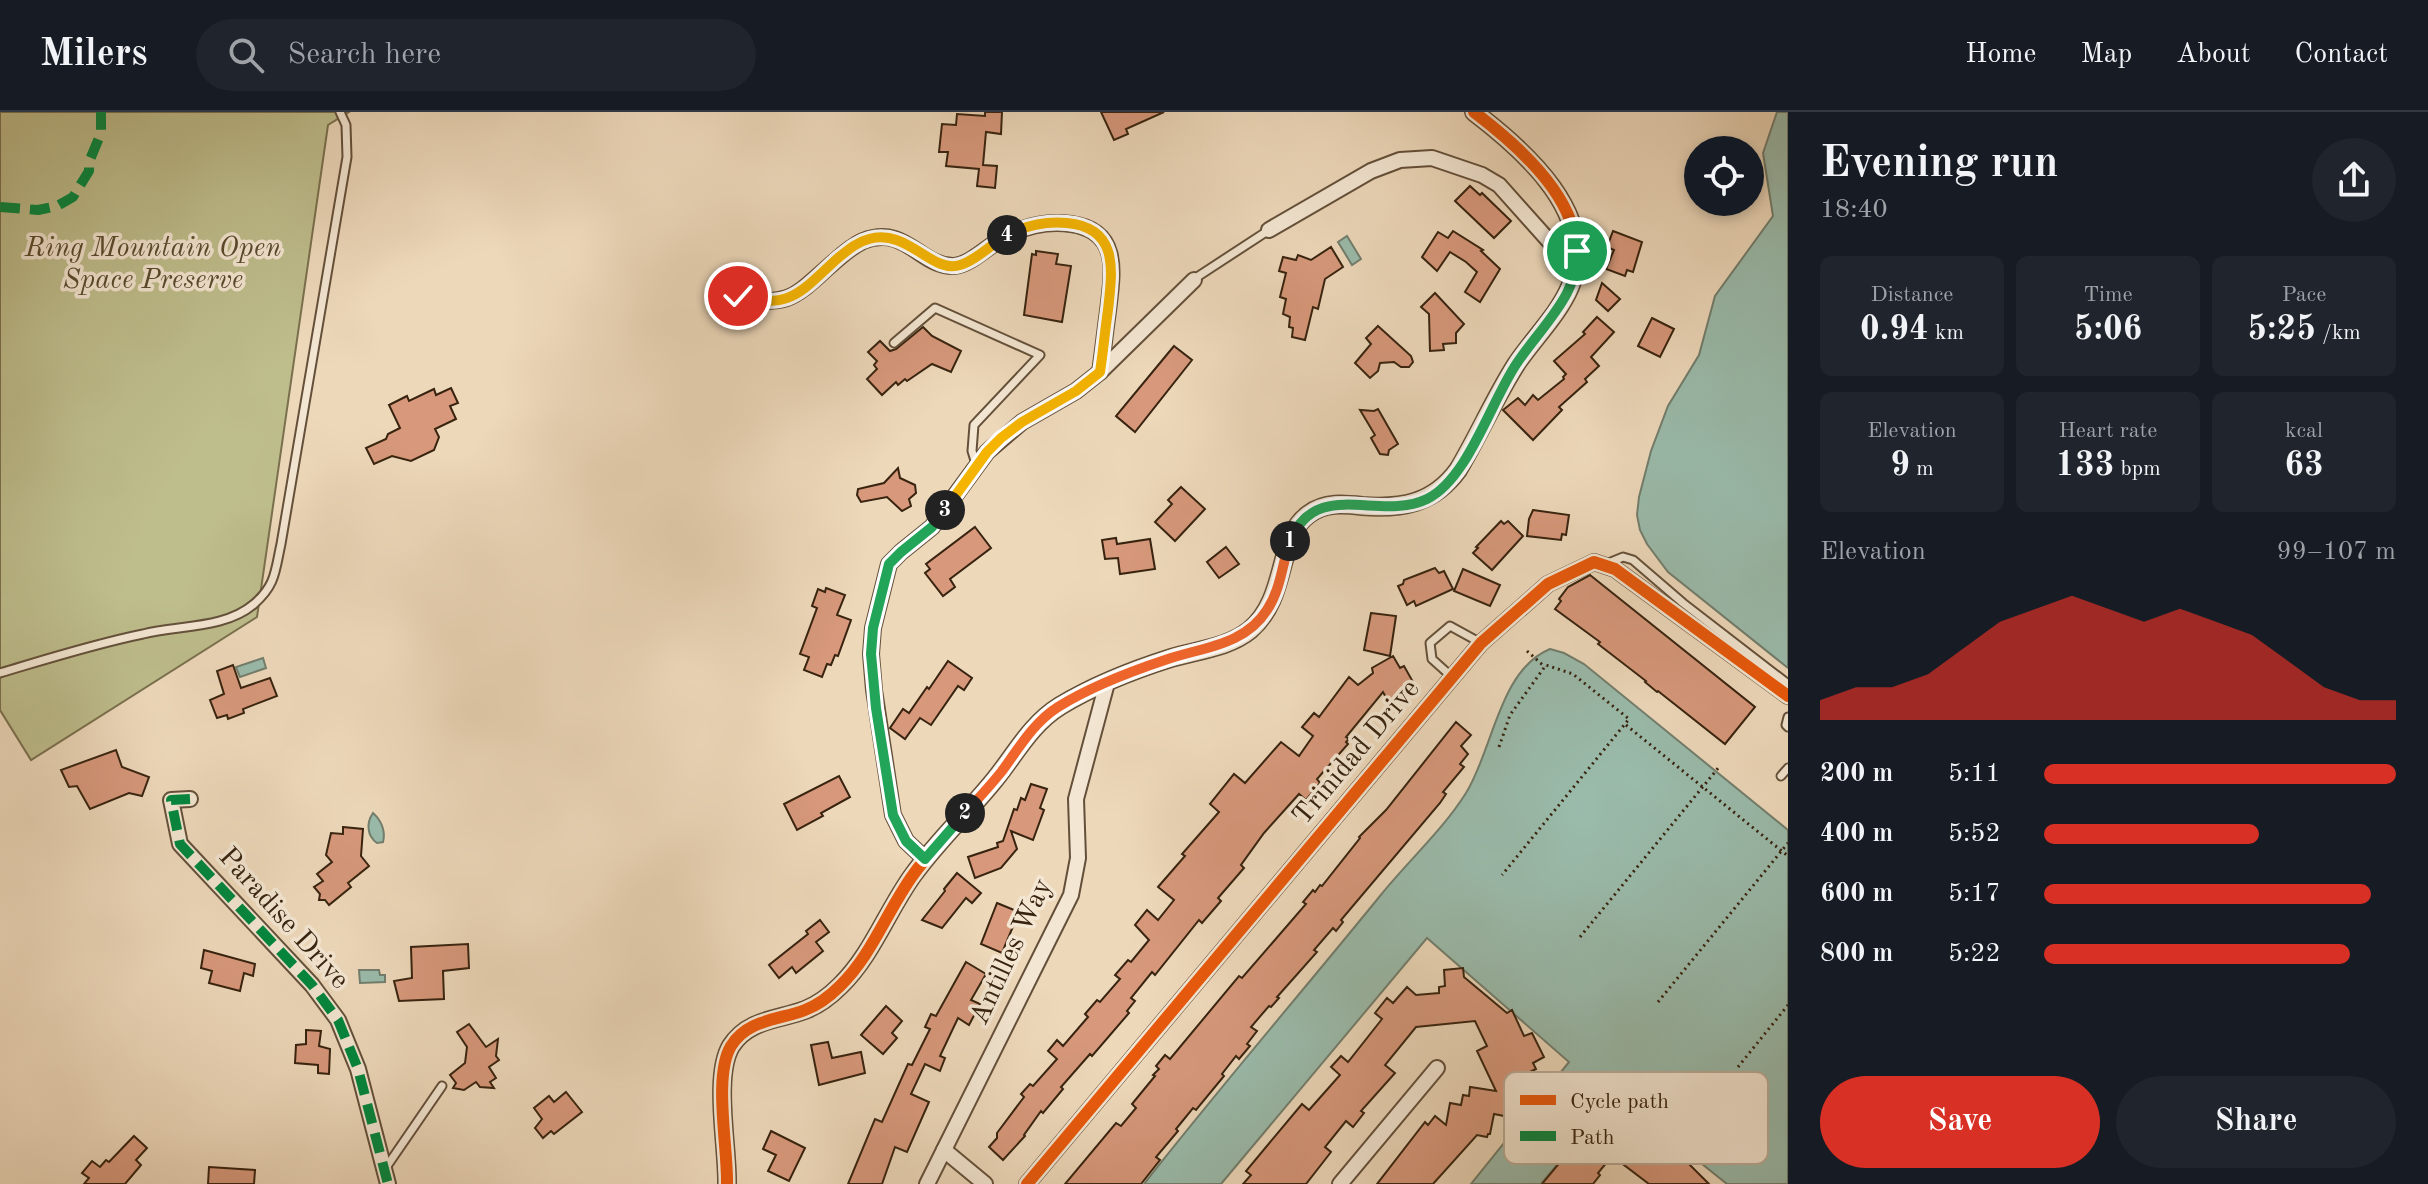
<!DOCTYPE html>
<meta charset="utf-8">
<style>
body{margin:0;font-family:"Old Standard TT",serif;background:#20242c;color:#f1f3f6;height:100vh;display:flex;flex-direction:column;font-size:30px;white-space:nowrap}
*{box-sizing:border-box;margin:0}
p{font-size:26px;color:#9ea1a6}
.icon{flex:none;width:44px;height:44px;fill:none;stroke:currentColor;stroke-width:2;stroke-linecap:round;stroke-linejoin:round}
.map{position:relative;flex:1;overflow:hidden}
.panel{display:flex;flex-direction:column;background:#171b24;width:640px}
.panel>*{flex:none}
.fabs{position:absolute;left:1684px;top:24px;display:grid;gap:16px}
.fabs a{display:grid;place-items:center;width:80px;height:80px;border-radius:50%;background:#171b24;box-shadow:0 4px 12px #0003;font-size:40px}
.pin{position:absolute;display:grid;place-items:center;width:68px;height:68px;color:#fff;margin:-34px;border:4px solid #fff;border-radius:50%;box-shadow:0 2px 8px #0007}
.km{position:absolute;width:40px;height:40px;margin:-20px;border-radius:50%;background:#222;color:#fff;font-size:22px;line-height:40px;text-align:center}
.round{display:grid;place-items:center;flex:none;width:84px;height:84px;border-radius:42px;background:#20242c}
.summary{display:flex;align-items:center;justify-content:space-between;height:136px;padding:0 32px}
h1{font-size:44px;font-weight:700;line-height:60px}
.stats{display:grid;grid-template-columns:repeat(3,1fr);gap:12px;height:136px;padding:8px 32px}
.stats div{display:grid;align-content:center;border-radius:12px;background:#20242c;text-align:center}
.stats b{font-size:34px;font-weight:700}
.stats small{font-size:22px;font-weight:400}
.stats p{font-size:22px}
.chart{height:224px;padding:16px 32px}
.chart p{display:flex;justify-content:space-between}
.chart svg{width:100%;height:144px;margin-top:8px;fill:#d93025;opacity:.7}
.cta{display:flex;gap:16px;margin-top:auto;padding:16px 32px}
.cta a{flex:1;height:92px;border-radius:48px;background:#d93025;color:#fff;font-size:32px;font-weight:700;line-height:92px;text-align:center}
.cta a+a{background:#20242c;color:#f1f3f6}
ul{padding:0 32px;list-style:none;font-size:26px}
li{display:grid;grid-template-columns:128px 96px 1fr;align-items:center;height:60px}
li i{height:20px;border-radius:10px;background:#d93025}
header{display:flex;align-items:center;gap:48px;box-sizing:border-box;height:112px;padding:0 40px;background:#171b24;border-bottom:2px solid #363941}
header strong{font-size:38px}
nav{display:flex;gap:44px;margin-inline-start:auto;font-size:28px}
.search{width:560px;height:72px;background:#20242c;display:flex;align-items:center;gap:20px;box-sizing:border-box;padding:0 28px;border-radius:44px;color:#9ea1a6;font-size:30px}
main{display:flex;flex:1;min-height:0}
.map>svg:first-child{display:block}
</style>
<header>
<strong>Milers</strong>
<div class="search"><svg class="icon" aria-label="search" viewBox="0 0 24 24"><circle cx="10" cy="10" r="6"/><path d="M15 15l6 6"/></svg>Search here</div>
<nav><a>Home</a><a>Map</a><a>About</a><a>Contact</a></nav>
</header>
<main>
<div class="map">
<svg width="1788" height="1072" viewBox="0 0 1788 1072">
<rect width="100%" height="100%" fill="#edd8ba"/>
<filter id="stains"><feTurbulence type="fractalNoise" baseFrequency=".0025" numOctaves="4"/><feColorMatrix values="0 0 0 0 .2 0 0 0 0 .09 0 0 0 0 .02 0 0 0 .5 -.17"/></filter>
<radialGradient id="worn" r=".72"><stop offset=".6" stop-color="#630" stop-opacity="0"/><stop offset="1" stop-color="#630" stop-opacity=".3"/></radialGradient>
<polygon fill="#bebd8c" stroke="#7a704e" stroke-width="2" points="0,0 349,0 328,13 257,505 31,648 0,598"/>
<g fill="#9abbab" stroke="#727e6d" stroke-width="2">
<polygon points="1777,0 1788,0 1788,556 1668,460 1647,432 1640,418 1637,403 1639,385 1651,339 1668,294 1699,243 1715,184 1773,104 1763,41"/>
<polygon points="1347,124 1361,147 1352,153 1338,130"/>
<path d="M 1550,537 L 1564,541 L 1584,552 L 1788,718 L 1788,1072 L 1727,1072 L 1616,983 L 1541,1072 L 1471,1072 L 1569,950 L 1427,826 L 1221,1072 L 1144,1072 C 1221,974 1302,880 1380,784 C 1408,749 1442,719 1466,681 C 1493,638 1499,558 1550,537 Z"/>
<polygon points="263,546 266,556 240,565 236,555"/>
<path d="M 373,701 C 381,708 386,719 383,730 L 377,731 C 367,724 366,711 373,701 Z"/>
<polygon points="359,858 379,858 380,863 385,863 385,870 360,871"/>
</g>
<g fill="#d7987b" stroke="#37230f" stroke-width="2">
<polygon points="985,0 1002,0 1001,22 986,20 983,53 997,54 995,76 977,74 979,57 946,54 948,40 939,40 942,12 956,13 957,2 985,4"/>
<polygon points="1101,0 1164,0 1126,17 1128,22 1114,28"/>
<polygon points="1470,74 1480,83 1482,81 1511,109 1494,126 1455,89"/>
<polygon points="1453,119 1483,138 1481,139 1500,157 1480,190 1465,180 1477,160 1466,150 1450,140 1437,159 1422,145 1438,120 1448,126"/>
<polygon points="1613,119 1642,130 1633,160 1627,158 1625,164 1606,157 1614,138 1607,135"/>
<polygon points="1331,135 1343,155 1325,167 1318,197 1313,195 1305,228 1292,225 1293,216 1289,215 1290,205 1283,202 1286,187 1280,185 1286,161 1279,159 1283,145 1296,148 1298,143 1311,148"/>
<polygon points="1036,139 1058,142 1056,152 1071,154 1062,210 1024,203 1032,142 1036,143"/>
<polygon points="1602,171 1620,187 1608,199 1596,188"/>
<polygon points="1435,181 1464,212 1456,221 1456,231 1443,232 1444,238 1430,239 1429,202 1421,195"/>
<polygon points="1597,205 1614,220 1591,245 1599,254 1585,267 1587,270 1559,295 1562,298 1533,328 1503,298 1518,286 1525,293 1533,283 1538,288 1564,267 1563,265 1566,262 1554,249 1585,222 1583,220"/>
<polygon points="1652,206 1674,217 1660,245 1638,234"/>
<polygon points="1378,214 1411,244 1413,250 1409,255 1401,255 1394,250 1380,251 1378,259 1370,266 1355,251 1371,232 1366,226"/>
<polygon points="923,215 932,224 961,239 951,260 932,252 907,269 905,267 898,273 896,270 882,283 867,267 877,257 874,253 877,249 868,240 880,229 890,239 896,237"/>
<polygon points="1174,234 1192,248 1135,320 1116,304"/>
<polygon points="451,276 458,291 450,294 456,307 435,317 439,325 434,338 411,349 392,344 374,352 366,336 386,327 388,322 400,316 389,293 407,284 409,289 434,277 436,283"/>
<polygon points="1378,297 1398,332 1389,338 1388,343 1380,342 1371,326 1375,323 1360,298 1374,299"/>
<polygon points="898,356 900,366 915,373 916,381 909,387 911,394 902,399 887,385 861,390 857,383 858,377 884,371"/>
<polygon points="1181,375 1205,397 1175,429 1155,410 1172,392 1168,388"/>
<polygon points="1533,398 1569,403 1566,423 1562,422 1561,428 1527,424 1529,407"/>
<polygon points="1501,409 1504,412 1508,409 1523,424 1492,458 1473,441 1478,436 1476,435"/>
<polygon points="975,415 991,436 950,467 955,475 943,484 925,461 930,457 926,452"/>
<polygon points="1116,426 1117,432 1150,427 1155,457 1120,462 1118,446 1105,447 1102,428"/>
<polygon points="1226,435 1239,452 1219,466 1207,450"/>
<polygon points="1435,456 1439,461 1444,459 1453,477 1416,494 1414,489 1407,493 1398,474 1403,472 1404,468"/>
<polygon points="1463,457 1500,473 1490,494 1454,479"/>
<polygon points="1590,463 1755,595 1725,632 1658,579 1657,580 1645,570 1646,569 1598,532 1600,530 1555,497 1561,489 1559,487 1568,475"/>
<polygon points="826,476 845,483 837,503 851,508 838,544 835,543 831,553 827,552 822,565 804,558 809,545 800,542 817,496 812,494 818,477 825,480"/>
<polygon points="1371,501 1396,504 1390,544 1364,538"/>
<polygon points="1393,544 1400,556 1404,554 1417,577 1392,591 1389,591 1383,580 1346,625 1349,627 1346,630 1348,632 1317,667 1320,671 1306,688 1299,682 1264,721 1241,753 1244,756 1218,786 1221,789 1202,811 1199,808 1155,863 1152,860 1131,886 1135,889 1127,899 1129,901 1092,944 1090,942 1061,975 1063,977 1043,1001 1041,999 1024,1023 1025,1024 1003,1048 989,1035 997,1026 997,1021 1024,985 1021,982 1030,972 1033,974 1057,947 1048,939 1057,928 1063,934 1088,905 1085,902 1097,888 1100,890 1120,867 1115,863 1128,848 1131,850 1149,828 1135,813 1147,798 1158,808 1174,788 1158,775 1185,744 1182,742 1219,700 1210,692 1234,662 1245,671 1281,630 1299,644 1313,624 1302,615 1314,601 1319,605 1349,565 1358,573 1373,561 1372,556"/>
<polygon points="948,549 972,566 964,578 958,574 931,613 920,606 905,627 890,616 903,597 909,601 927,575 929,577"/>
<polygon points="233,553 241,576 270,566 277,584 243,597 244,601 228,607 227,603 217,606 210,588 224,582 217,559"/>
<polygon points="1456,610 1471,623 1461,634 1468,642 1460,652 1464,655 1443,680 1446,682 1440,691 1341,808 1343,810 1336,819 1333,816 1314,838 1317,840 1277,885 1279,886 1271,895 1269,894 1251,915 1257,919 1247,932 1250,934 1239,947 1236,944 1222,962 1224,964 1196,998 1193,996 1176,1017 1178,1019 1156,1045 1160,1048 1141,1072 1065,1072 1116,1011 1121,1014 1136,996 1132,992 1155,964 1153,963 1159,957 1156,954 1165,943 1170,947 1239,864 1242,866 1306,792 1303,790 1313,778 1315,780 1320,773 1322,774 1360,726 1359,725 1386,698"/>
<polygon points="116,638 122,655 149,665 142,684 129,681 90,697 77,674 69,675 61,658"/>
<polygon points="839,664 850,685 821,701 823,704 797,718 784,692"/>
<polygon points="1031,672 1047,677 1040,696 1044,698 1033,728 1011,719 1017,737 1001,756 975,766 968,745 998,735 997,731 1003,729 1014,697 1017,698 1021,686 1025,688"/>
<polygon points="343,715 363,717 361,744 369,754 348,771 351,775 329,793 325,788 319,788 320,782 314,775 323,769 317,762 332,750 326,743 331,721 343,722"/>
<polygon points="957,761 981,781 972,791 966,786 942,816 922,808 945,779 944,777"/>
<polygon points="997,791 1019,800 1002,841 981,832"/>
<polygon points="820,808 829,820 816,830 823,839 796,861 792,855 779,866 769,853 808,822 806,819"/>
<polygon points="468,832 469,856 443,859 444,887 399,889 394,869 412,866 411,835"/>
<polygon points="204,838 255,852 253,864 244,861 240,879 209,871 212,859 201,856"/>
<polygon points="966,850 986,862 971,888 980,892 969,913 958,906 940,944 945,946 940,959 925,952 911,982 929,990 907,1040 895,1035 882,1072 848,1072 875,1007 882,1010 908,952 912,953 930,917 925,915 931,902 936,904"/>
<polygon points="1463,856 1464,865 1507,901 1512,898 1524,924 1532,921 1544,945 1533,951 1536,957 1526,962 1527,964 1509,973 1504,1004 1494,1002 1490,1022 1488,1022 1487,1025 1477,1023 1433,1072 1377,1072 1425,1010 1428,1013 1435,1004 1446,1013 1450,991 1461,993 1463,983 1469,984 1470,975 1496,979 1477,939 1487,934 1475,909 1416,915 1385,953 1395,961 1361,999 1364,1001 1353,1015 1346,1009 1325,1035 1331,1040 1306,1072 1243,1072 1251,1063 1246,1059 1302,992 1309,998 1340,963 1331,955 1341,944 1348,950 1382,907 1375,901 1387,886 1393,891 1407,875 1416,883 1439,881 1439,875 1445,874 1444,858"/>
<polygon points="886,894 902,909 892,921 897,926 883,942 861,923"/>
<polygon points="469,912 486,935 498,927 496,944 499,948 489,955 496,966 490,970 494,976 480,975 476,970 464,978 453,976 456,971 450,963 465,951 467,935 457,920"/>
<polygon points="306,918 321,919 319,934 330,937 329,962 318,961 318,953 295,951 296,933 306,932"/>
<polygon points="828,930 832,946 861,940 865,961 819,973 811,933"/>
<polygon points="566,980 582,1000 554,1022 551,1019 543,1026 535,1016 542,1007 534,996 549,984 554,990"/>
<polygon points="1632,1004 1657,1023 1653,1028 1671,1042 1686,1049 1709,1072 1649,1072 1612,1044 1598,1061 1600,1063 1593,1072 1542,1072 1595,1008 1616,1026"/>
<polygon points="771,1019 805,1036 789,1069 768,1059 776,1043 763,1037"/>
<polygon points="134,1024 147,1036 136,1048 141,1053 125,1072 84,1072 89,1066 82,1061 92,1049 100,1055 106,1048 109,1050"/>
<polygon points="209,1055 255,1058 254,1072 208,1072"/>
</g>
<g fill="none" stroke-linecap="round" stroke-linejoin="round">
<defs>
<g id="service">
<polyline points="1194,167 1269,118"/>
<polyline points="894,231 935,196 1040,243 974,313 972,339 976,352"/>
<polyline points="1606,452 1623,445 1633,448 1683,491 1788,572"/>
<path d="M 0,561 C 47,547 94,532 143,522 C 179,513 225,517 254,492 C 276,473 275,459 281,432 L 347,45 L 346,13 L 340,0"/>
<polyline points="1452,565 1432,547 1430,531 1450,514 1481,531"/>
<polyline points="1788,605 1786,613 1788,615"/>
<polyline points="1781,664 1788,656"/>
<polyline points="385,1057 442,974"/>
</g>
<g id="minor">
<polyline points="1269,118 1371,59 1400,48 1432,46 1482,63 1499,73 1575,158"/>
<path d="M 738,184 C 789,198 797,182 834,150 C 843,142 852,134 863,129 C 906,112 920,155 954,154 C 972,153 994,128 1012,121 C 1030,113 1051,109 1071,112 C 1122,119 1112,163 1108,199 C 1105,220 1103,240 1100,260"/>
<polyline points="190,687 171,688 180,732 312,873 338,908 358,957 388,1072"/>
<polyline points="925,747 906,729 893,703 874,578 871,542 873,516 889,452 901,440 932,415 987,340 1022,310 1076,279 1100,260 1194,168"/>
<polyline points="944,1038 985,1072"/>
<polyline points="927,1072 1071,783 1078,746 1076,687 1107,571"/>
<polyline points="1027,1072 1481,531 1548,472 1594,450 1615,457 1788,584"/>
<polyline points="1340,1072 1437,956"/>
</g>
<path id="tertiary" d="M 727,1072 C 728,1036 713,964 731,934 C 748,907 779,908 805,898 C 818,893 830,884 840,874 C 872,843 887,799 913,763 C 938,728 969,700 996,666 C 1016,641 1031,612 1060,594 C 1093,574 1133,558 1171,546 C 1197,538 1228,536 1250,518 C 1289,485 1276,425 1309,402 C 1325,390 1344,392 1362,394 C 1401,397 1433,392 1458,358 C 1479,323 1495,285 1517,251 C 1534,226 1558,203 1570,175 C 1600,104 1524,38 1474,0"/>
</defs>
<use href="#service" stroke="#64503a" stroke-width="11"/>
<use href="#minor" stroke="#64503a" stroke-width="18"/>
<use href="#tertiary" stroke="#64503a" stroke-width="20"/>
<g stroke="#37230f" stroke-width="3" stroke-dasharray="2 4" stroke-linecap="butt">
<polyline points="1527,539 1545,555"/>
<polyline points="1626,613 1788,744"/>
<polyline points="1499,635 1510,603 1546,553 1573,562 1629,607 1502,763"/>
<polyline points="1580,825 1719,655"/>
<polyline points="1658,890 1788,731"/>
<polyline points="1738,955 1788,893"/>
</g>
<use href="#service" stroke="#f3e6d2" stroke-width="7"/>
<use href="#minor" stroke="#f3e6d2" stroke-width="14"/>
<use href="#tertiary" stroke="#f3e6d2" stroke-width="16"/>
<g stroke="#00873e" stroke-width="10" stroke-dasharray="20 10" stroke-linecap="butt">
<polyline points="0,95 38,98 57,94 73,85 89,59 89,50 101,21 101,0"/>
<polyline points="190,687 171,688 180,732 312,873 338,908 358,957 388,1072"/>
</g>
<defs>
<g id="cycleway">
<path d="M 727,1072 C 728,1036 713,964 731,934 C 748,907 779,908 805,898 C 818,893 830,884 840,874 C 872,843 887,799 913,763 C 938,728 969,700 996,666 C 1016,641 1031,612 1060,594 C 1093,574 1133,558 1171,546 C 1197,538 1228,536 1250,518 C 1289,485 1276,425 1309,402 C 1325,390 1344,392 1362,394 C 1401,397 1433,392 1458,358 C 1479,323 1495,285 1517,251 C 1534,226 1558,203 1570,175 C 1600,104 1524,38 1474,0"/>
<polyline points="1027,1072 1481,531 1548,472 1594,450 1615,457 1788,584"/>
</g>
</defs>
<use href="#cycleway" stroke="#f3e6d2" stroke-width="17"/>
<use href="#cycleway" stroke="#e8590c" stroke-width="12"/>
</g>
<g fill="none" stroke-linecap="round" stroke-linejoin="round">
<defs>
<path id="split-1" d="M 1290,429 C 1317,365 1378,410 1427,387 C 1468,367 1491,289 1517,251 C 1533,227 1554,206 1567,181 C 1574,168 1576,154 1577,139"/>
<path id="split-2" d="M 965,701 C 978,687 990,674 1002,659 C 1019,636 1033,611 1058,595 C 1090,575 1129,560 1165,548 C 1202,535 1244,534 1267,498 C 1281,477 1282,452 1290,429"/>
<polyline id="split-3" points="945,398 932,415 901,440 889,452 873,516 871,542 876,596 893,703 906,729 925,747 965,701"/>
<path id="split-4" d="M 945,398 L 987,340 L 1001,326 L 1022,310 L 1076,279 L 1100,260 C 1103,240 1105,219 1108,198 C 1112,160 1120,116 1067,111 C 1047,109 1025,114 1007,123"/>
<path id="split-5" d="M 738,184 C 791,199 801,179 838,146 C 848,138 857,130 869,127 C 908,116 931,162 960,153 C 977,148 991,132 1007,123"/>
</defs>
<use href="#split-1" stroke="#fff" stroke-width="16"/>
<use href="#split-2" stroke="#fff" stroke-width="16"/>
<use href="#split-3" stroke="#fff" stroke-width="16"/>
<use href="#split-4" stroke="#fff" stroke-width="16"/>
<use href="#split-5" stroke="#fff" stroke-width="16"/>
<use href="#split-1" stroke="#22a559" stroke-width="10"/>
<use href="#split-2" stroke="#f0652b" stroke-width="10"/>
<use href="#split-3" stroke="#22a559" stroke-width="10"/>
<use href="#split-4" stroke="#f5b400" stroke-width="10"/>
<use href="#split-5" stroke="#f5b400" stroke-width="10"/>
</g>
<g text-anchor="middle" dominant-baseline="central" stroke-width="7" stroke-linejoin="round" paint-order="stroke">
<g font-size="28" font-style="italic" fill="#594a2e" stroke="#f3e6d2">
<text x="153" y="137">Ring Mountain Open<tspan x="153" dy="32">Space Preserve</tspan></text>
</g>
<g font-size="28" fill="#37230f" stroke="#f3e6d2">
<text transform="translate(1357 641) rotate(-50)">Trinidad Drive</text>
<text transform="translate(283 807) rotate(48)">Paradise Drive</text>
<text transform="translate(1012 840) rotate(-65)">Antilles Way</text>
</g>
</g>
<rect x="1504" y="960" width="264" height="92" rx="12" fill="#f3e6d2" stroke="#bbac98" stroke-width="2"/>
<rect x="1520" y="983" width="36" height="10" fill="#e8590c"/>
<rect x="1520" y="1019" width="36" height="10" fill="#00873e"/>
<g font-size="22" fill="#37230f">
<text x="1570" y="996">Cycle path</text>
<text x="1570" y="1032">Path</text>
</g>
<rect width="100%" height="100%" filter="url(#stains)"/>
<rect width="100%" height="100%" fill="url(#worn)"/>
</svg>
<div class="fabs">
<a><svg class="icon" aria-label="locate" viewBox="0 0 24 24"><circle cx="12" cy="12" r="6"/><path d="M12 2v4M12 18v4M2 12h4M18 12h4"/></svg></a>
</div>
<div class="pin" style="left:1577px;top:139px;background:#1e9e55"><svg class="icon" aria-label="arrive" viewBox="0 0 24 24"><path d="M6 21V4h12l-3 4 3 4H6"/></svg></div>
<div class="pin" style="left:738px;top:184px;background:#d93025"><svg class="icon" aria-label="check" viewBox="0 0 24 24"><path d="M5 12l5 5 9-10"/></svg></div>
<b class="km" style="left:1290px;top:429px">1</b>
<b class="km" style="left:965px;top:701px">2</b>
<b class="km" style="left:945px;top:398px">3</b>
<b class="km" style="left:1007px;top:123px">4</b>
</div>
<section class="panel">
<div class="summary"><div><h1>Evening run</h1><p>18:40</p></div><a class="round"><svg class="icon" aria-label="share" viewBox="0 0 24 24"><path d="M12 15V3M7 8l5-5 5 5M5 13v7h14v-7"/></svg></a></div>
<div class="stats">
<div><p>Distance</p><b>0.94<small> km</small></b></div>
<div><p>Time</p><b>5:06</b></div>
<div><p>Pace</p><b>5:25<small> /km</small></b></div>
</div>
<div class="stats">
<div><p>Elevation</p><b>9<small> m</small></b></div>
<div><p>Heart rate</p><b>133<small> bpm</small></b></div>
<div><p>kcal</p><b>63</b></div>
</div>
<div class="chart"><p><span>Elevation</span>99–107 m</p>
<svg viewBox="0 0 160 44" preserveAspectRatio="none"><path d="M0 44V38L10 34L20 34L30 30L40 22L50 14L60 10L70 6L80 10L90 14L100 10L110 14L120 18L130 26L140 34L150 38L160 38V44z"/></svg>
</div>
<ul>
<li><b>200 m</b>5:11<i style="width:100%"></i></li>
<li><b>400 m</b>5:52<i style="width:61%"></i></li>
<li><b>600 m</b>5:17<i style="width:93%"></i></li>
<li><b>800 m</b>5:22<i style="width:87%"></i></li>
</ul>
<div class="cta"><a>Save</a><a>Share</a></div>
</section>
</main>
